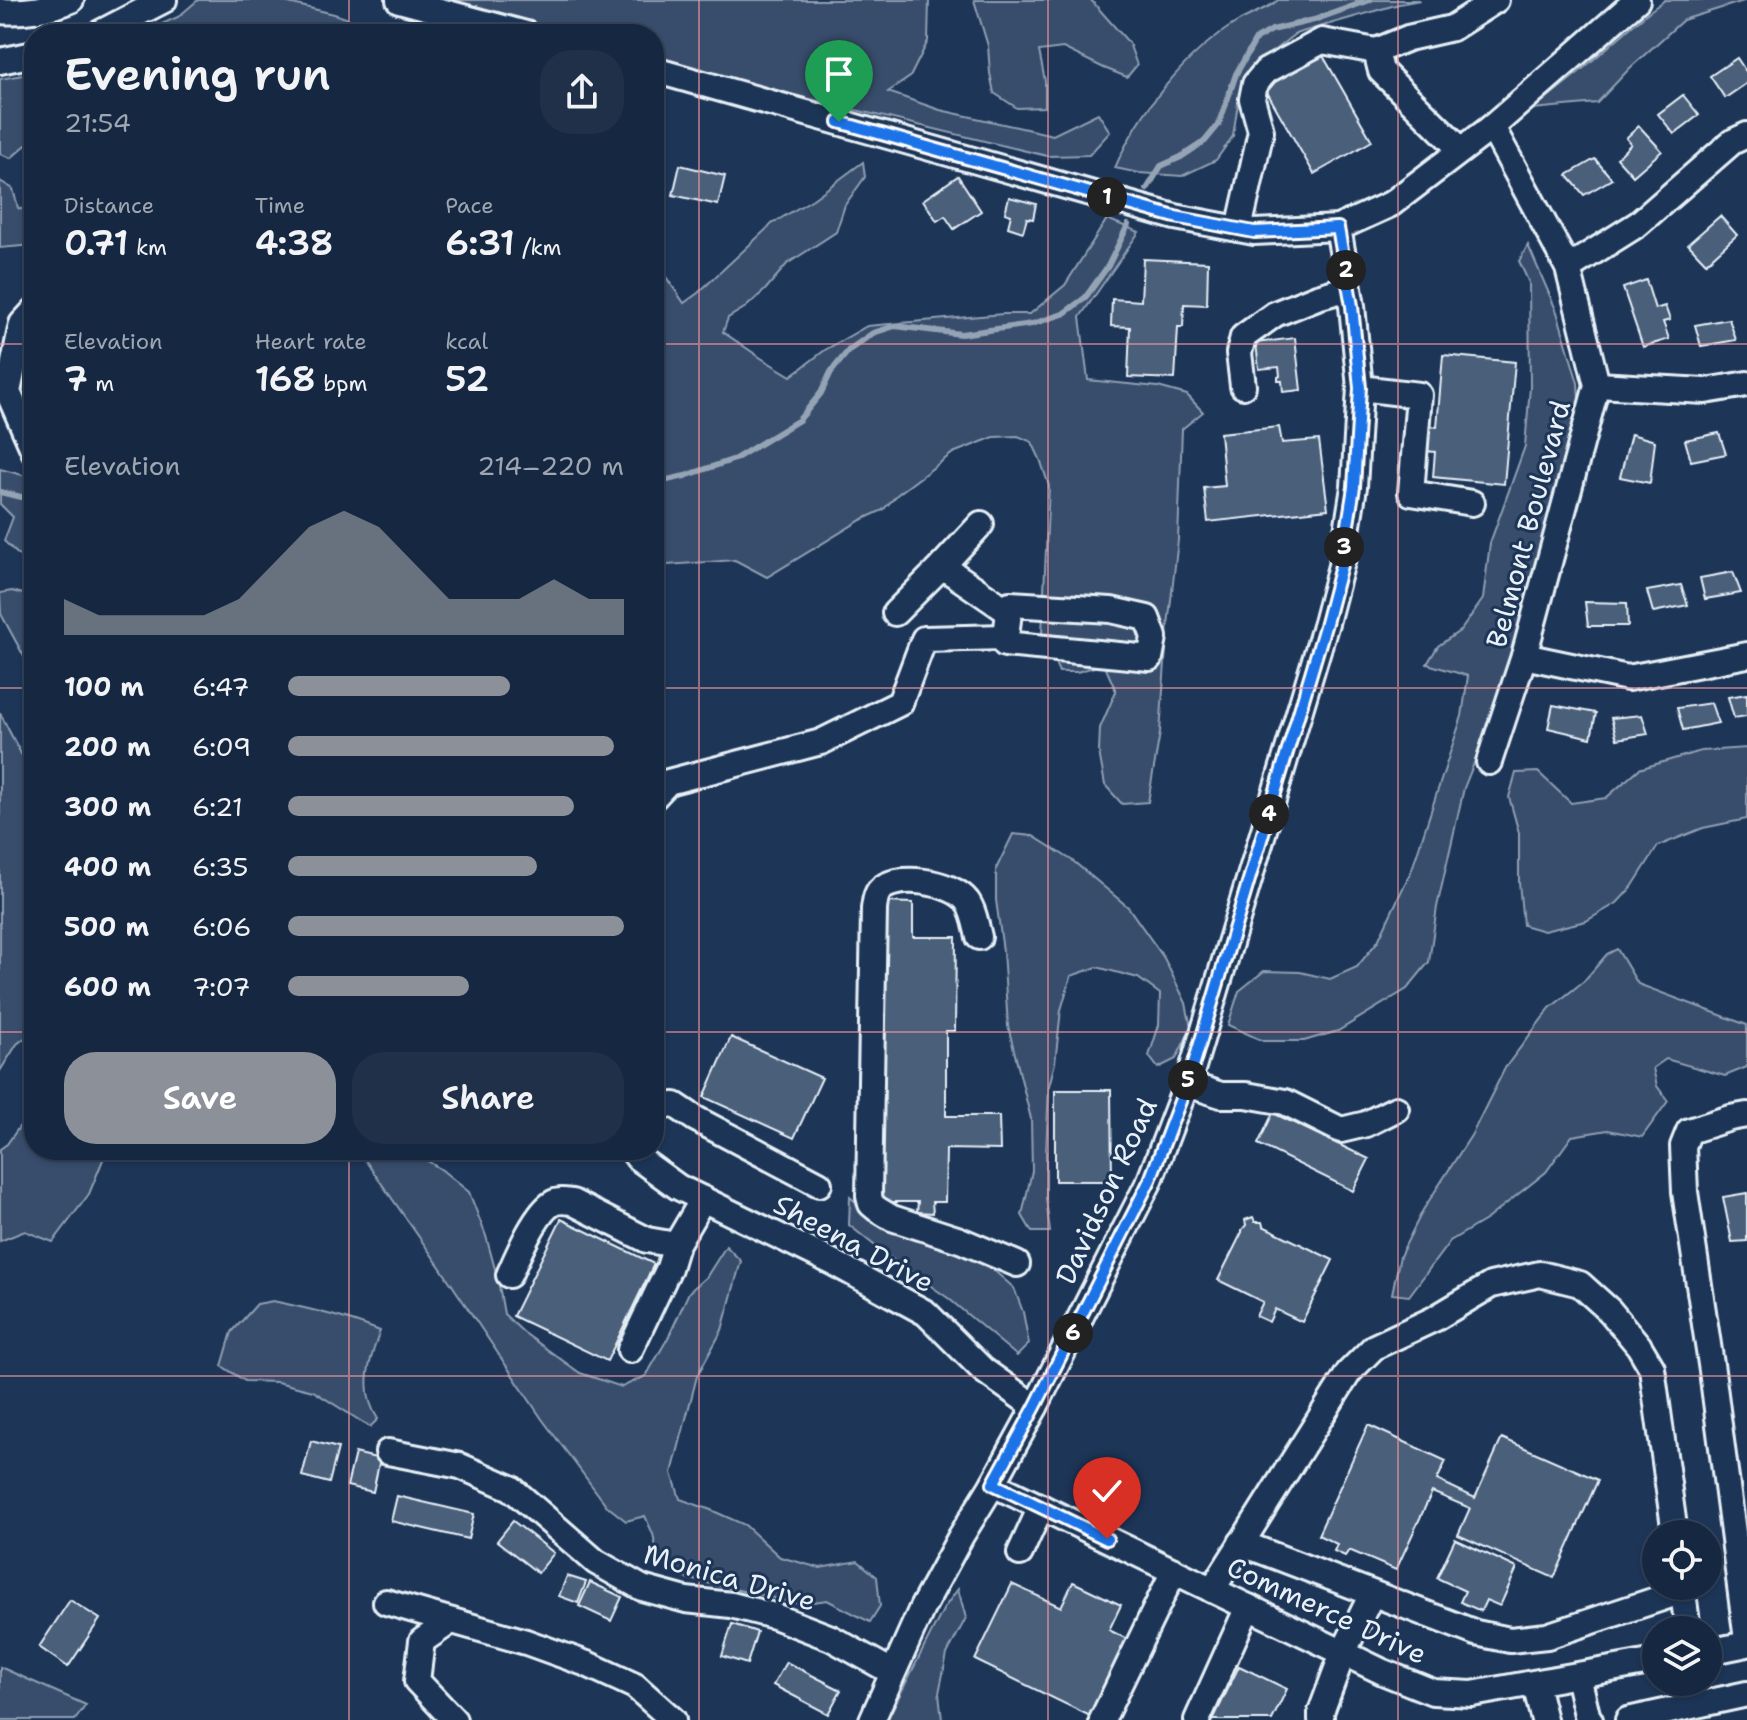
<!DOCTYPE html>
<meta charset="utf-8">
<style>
body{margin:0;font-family:"Shantell Sans",sans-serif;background:#1f3048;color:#f1f3f6;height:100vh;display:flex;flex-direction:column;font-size:30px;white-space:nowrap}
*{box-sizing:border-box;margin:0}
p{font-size:26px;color:#9ea6b1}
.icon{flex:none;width:44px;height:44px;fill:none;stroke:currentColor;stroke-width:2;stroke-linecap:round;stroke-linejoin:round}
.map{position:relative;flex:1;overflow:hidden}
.drawer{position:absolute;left:24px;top:24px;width:640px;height:1136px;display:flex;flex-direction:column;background:#162841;border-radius:32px;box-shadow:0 2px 6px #0004,0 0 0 2px #35445a}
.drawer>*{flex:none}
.controls{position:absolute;left:1642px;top:1520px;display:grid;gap:16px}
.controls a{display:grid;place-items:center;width:80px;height:80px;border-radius:50%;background:#162841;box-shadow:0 2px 6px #0004,0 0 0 2px #35445a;font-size:40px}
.pin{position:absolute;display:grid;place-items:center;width:68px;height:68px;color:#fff;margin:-82px -34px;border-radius:50% 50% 50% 0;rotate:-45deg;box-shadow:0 0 8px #0007}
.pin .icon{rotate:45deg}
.km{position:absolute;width:40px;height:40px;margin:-20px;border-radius:50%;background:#222;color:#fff;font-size:22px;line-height:40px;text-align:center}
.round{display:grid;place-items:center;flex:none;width:84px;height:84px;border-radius:32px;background:#1f3048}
.summary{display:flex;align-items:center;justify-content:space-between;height:136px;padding:0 40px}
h1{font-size:44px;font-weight:600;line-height:60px}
.stats{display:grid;grid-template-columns:repeat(3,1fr);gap:12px;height:136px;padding:8px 40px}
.stats div{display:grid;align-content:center}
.stats b{font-size:34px;font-weight:600}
.stats small{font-size:22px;font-weight:400}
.stats p{font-size:22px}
.chart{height:224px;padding:16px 40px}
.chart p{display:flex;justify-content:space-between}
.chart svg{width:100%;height:144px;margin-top:8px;fill:#8c9099;opacity:.7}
.cta{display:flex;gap:16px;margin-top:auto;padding:16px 40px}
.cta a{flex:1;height:92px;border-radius:32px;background:#8c9099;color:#fff;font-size:32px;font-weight:600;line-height:92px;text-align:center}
.cta a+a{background:#1f3048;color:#f1f3f6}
ul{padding:0 40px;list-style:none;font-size:26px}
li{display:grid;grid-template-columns:128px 96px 1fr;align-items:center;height:60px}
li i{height:20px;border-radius:10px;background:#8c9099}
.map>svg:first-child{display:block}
</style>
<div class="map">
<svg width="1747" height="1720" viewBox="0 0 1747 1720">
<rect width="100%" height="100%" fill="#1d3557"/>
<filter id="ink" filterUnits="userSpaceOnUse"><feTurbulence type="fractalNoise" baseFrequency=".0125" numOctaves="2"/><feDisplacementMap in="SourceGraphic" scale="16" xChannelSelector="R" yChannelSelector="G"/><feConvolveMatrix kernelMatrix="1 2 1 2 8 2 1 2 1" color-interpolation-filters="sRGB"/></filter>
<g filter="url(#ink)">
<g fill="#374d6c" stroke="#909fb2" stroke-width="2">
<polygon points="198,0 276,0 334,14 392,34 139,34 178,17"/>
<polygon points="441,0 929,0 928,41 910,77 888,92 940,110 1053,135 1098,113 1110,132 1089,155 1047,156 731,80 654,59 654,34 555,34 520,26"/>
<polygon points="974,0 1091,0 1129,43 1137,65 1127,77 1104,68 1063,48 1039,51 1045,81 1045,107 1017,108 994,93 990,73 988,46"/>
<path d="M 1278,0 L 1420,0 L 1399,4 L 1295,34 L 1253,67 L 1238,103 L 1233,136 L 1216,160 L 1182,176 L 1139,173 L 1115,168 C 1138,113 1187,51 1239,21 C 1250,15 1262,10 1273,4 Z"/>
<polygon points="1665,0 1747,0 1683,20 1630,68 1597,103 1533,109 1578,73 1647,13"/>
<polygon points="34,73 34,138 11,158 0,154 0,79"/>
<path d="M 863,162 L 865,177 L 845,205 L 836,232 L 787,264 L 765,290 L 746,307 L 728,318 L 723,332 L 761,358 L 791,376 L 825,350 L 867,326 L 1003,314 L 1030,314 L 1065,285 L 1107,219 L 1139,232 L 1080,317 L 1088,380 L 1158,387 L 1187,395 L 1203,412 L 1182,429 L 1178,540 L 1167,634 L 1160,733 L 1148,802 L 1122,804 L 1105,785 L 1099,752 L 1100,728 L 1116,691 L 1104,664 L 1077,672 L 1059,672 L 1042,633 L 1049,486 L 1040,459 L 1032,442 L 1018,436 L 994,437 L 953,453 L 898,494 L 883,510 L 861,520 L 767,577 L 735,560 L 654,566 L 654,327 C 667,306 657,308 654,289 C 653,284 654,279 654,275 L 666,277 L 684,303 L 698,293 L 773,223 L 813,199 Z"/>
<polygon points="0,181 13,189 18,208 34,213 34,245 0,248"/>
<polygon points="1528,245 1557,312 1578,383 1580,418 1537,581 1488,728 1464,788 1437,907 1429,962 1407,989 1338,1031 1304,1041 1263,1041 1228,1025 1239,991 1264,971 1300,972 1330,979 1357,967 1378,941 1412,869 1462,716 1468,676 1427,664 1438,646 1461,630 1483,599 1490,543 1525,446 1530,387 1529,283 1519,261"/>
<polygon points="0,469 34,478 34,567 30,566 4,541 13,517 0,504"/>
<polygon points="12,591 34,597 34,675 1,614 0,593"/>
<polygon points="0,713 21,754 34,769 34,1031 17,1044 0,1071"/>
<polygon points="1747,748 1747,819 1703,828 1658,846 1632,887 1617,903 1586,921 1544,931 1523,925 1519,882 1519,833 1509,797 1516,773 1538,772 1571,803 1606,798 1639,769 1701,751"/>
<polygon points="1013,834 1033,836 1073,861 1128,907 1164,958 1186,1003 1191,1028 1176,1059 1158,1068 1149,1056 1159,1025 1160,994 1138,978 1097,967 1071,976 1061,1010 1055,1063 1049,1086 1046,1154 1046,1198 1050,1232 1032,1232 1022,1215 1032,1171 1031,1119 1008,1026 1003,951 996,900 996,869"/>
<polygon points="1617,949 1638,984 1747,1025 1747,1067 1725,1076 1666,1059 1653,1068 1657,1086 1668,1101 1642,1137 1608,1130 1572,1136 1546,1172 1487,1219 1450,1241 1409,1296 1392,1294 1400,1256 1423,1210 1472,1134 1505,1068 1550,1008 1584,981 1607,954"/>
<polygon points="34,1106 34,1150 107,1150 89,1194 53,1242 25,1231 0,1241 0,1149 7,1144"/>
<polygon points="358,1150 410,1150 442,1170 469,1192 486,1236 498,1280 504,1314 523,1332 580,1373 622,1387 646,1376 669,1336 689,1292 707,1276 726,1246 741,1261 722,1330 697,1376 672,1473 680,1499 711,1510 745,1525 780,1557 820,1568 858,1561 877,1577 880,1606 870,1622 827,1600 800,1604 685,1578 659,1560 653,1534 645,1516 626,1521 607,1506 542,1419 440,1267"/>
<polygon points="850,1197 864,1209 989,1266 1014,1288 1023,1312 1029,1344 1017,1356 948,1298 889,1257 849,1225"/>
<path d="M 273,1301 C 310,1309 345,1317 380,1331 C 369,1361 359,1390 378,1419 L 370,1427 L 313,1391 L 277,1382 L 245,1381 L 222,1366 L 232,1332 L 257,1304 Z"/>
<polygon points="958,1589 966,1618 947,1654 939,1693 942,1720 887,1720 944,1608"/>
<polygon points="0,1667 86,1705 75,1720 0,1720"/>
</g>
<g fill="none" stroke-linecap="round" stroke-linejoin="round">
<g stroke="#95a4b5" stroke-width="6">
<polyline points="1147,189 1161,166 1181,157 1205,141 1219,124 1236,74 1256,39 1272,30 1314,20 1370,0"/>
<polyline points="654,483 685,476 735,459 799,420 821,393 831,372 849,350 873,333 895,326 961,334 1032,324 1063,314 1085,298 1108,266 1128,225"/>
<polyline points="0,492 34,500"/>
</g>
</g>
<g fill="#495e7a" stroke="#e8f1f8" stroke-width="2">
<polygon points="1318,47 1372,141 1314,174 1260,80"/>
<polygon points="1737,58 1747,73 1747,83 1725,98 1710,76"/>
<polygon points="1683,95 1699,115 1674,134 1658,114"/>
<polygon points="1639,126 1662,151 1633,176 1617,158 1631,144 1626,138"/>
<polygon points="1595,159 1612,179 1584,195 1567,175"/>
<polygon points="680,165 725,176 718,205 673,195"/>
<polygon points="958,176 981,211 954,229 945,216 937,221 923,200"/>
<polygon points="1009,197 1036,204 1033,219 1027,218 1023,232 1008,227 1011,215 1005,213"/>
<polygon points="1720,216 1737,235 1706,263 1688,244"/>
<polygon points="1143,259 1208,262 1207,305 1184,304 1183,327 1178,327 1175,379 1128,377 1130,327 1111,326 1112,299 1141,301"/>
<polygon points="1646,280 1655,309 1665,306 1670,320 1663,322 1669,339 1643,347 1623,288"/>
<polygon points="1729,319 1736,340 1701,346 1695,325"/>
<polygon points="1295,338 1301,390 1283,392 1282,381 1278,381 1278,377 1280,376 1279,367 1259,369 1256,343"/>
<polygon points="1443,355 1515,362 1504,484 1433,477 1435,452 1426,451 1429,426 1437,427"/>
<polygon points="1279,427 1282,443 1319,440 1328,509 1208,522 1204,488 1225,486 1220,433"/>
<polygon points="1719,433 1726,454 1691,461 1685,440"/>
<polygon points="1631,434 1655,441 1650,483 1620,477"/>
<polygon points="1733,572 1741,593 1705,599 1700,578"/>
<polygon points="1681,585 1688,605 1653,612 1647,591"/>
<polygon points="1585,602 1627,603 1628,626 1588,626"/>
<polygon points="1747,694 1747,716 1734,718 1728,697"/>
<polygon points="1711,703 1718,723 1683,730 1677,708"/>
<polygon points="1553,705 1596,713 1591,738 1548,728"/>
<polygon points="1642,715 1648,734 1617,739 1611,718"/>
<polygon points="882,902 913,903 913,937 956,937 955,1031 946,1031 946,1116 999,1116 1000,1150 946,1149 945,1202 932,1202 933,1213 917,1212 918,1202 883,1202"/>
<polygon points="731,1037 822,1078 794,1138 704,1097"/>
<polygon points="1055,1090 1111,1090 1112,1181 1055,1181"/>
<polygon points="1273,1113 1369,1159 1353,1191 1258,1144"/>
<polygon points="1747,1193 1747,1241 1732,1242 1723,1197"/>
<polygon points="1253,1217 1255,1222 1262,1222 1263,1226 1333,1260 1302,1322 1275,1309 1269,1322 1256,1316 1263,1302 1218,1280 1242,1232 1242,1230 1246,1225 1245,1220"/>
<polygon points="561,1219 654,1264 607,1361 513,1316"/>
<polygon points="1368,1425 1446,1461 1437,1480 1475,1498 1502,1438 1598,1480 1554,1578 1458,1535 1470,1508 1432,1492 1396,1570 1349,1550 1345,1556 1334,1551 1337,1544 1318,1535"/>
<polygon points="311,1441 338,1448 329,1483 302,1476"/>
<polygon points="355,1453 380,1459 373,1492 347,1486"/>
<polygon points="397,1496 474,1514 468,1539 391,1521"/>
<polygon points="513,1521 554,1553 538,1573 497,1541"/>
<polygon points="1455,1539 1517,1568 1500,1606 1486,1600 1481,1611 1460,1602 1465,1591 1437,1578"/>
<polygon points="567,1576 586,1582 578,1603 559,1596"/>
<polygon points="590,1582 622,1597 611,1621 579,1606"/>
<polygon points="1073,1582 1121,1605 1109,1630 1127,1639 1090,1716 975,1660 1012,1584 1061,1607"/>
<polygon points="70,1600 100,1619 68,1667 39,1647"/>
<polygon points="732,1624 757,1632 747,1664 722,1656"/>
<polygon points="786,1662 841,1690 828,1714 773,1685"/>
<polygon points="1239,1666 1287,1689 1272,1720 1213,1720"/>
</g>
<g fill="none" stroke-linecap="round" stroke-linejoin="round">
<defs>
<g id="minor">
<polyline points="399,0 526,34"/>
<path d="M 0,11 C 23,13 50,9 71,0"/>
<polyline points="98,34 164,0"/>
<polyline points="0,61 34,54"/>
<polyline points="654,70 1175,217 1254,232 1338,228 1391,204 1492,127 1637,0"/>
<polyline points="1461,150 1381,71 1376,51 1408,38 1452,28 1496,0"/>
<polyline points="1239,229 1261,131 1252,99 1255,84 1266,71 1322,41 1376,51"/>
<polyline points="1568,268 1638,224 1732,142 1747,135"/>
<polyline points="34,311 22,324 8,392 34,451"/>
<polyline points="1597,385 1705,391 1747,384"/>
<polyline points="1243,386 1239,353 1243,337 1275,314 1317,297 1349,288"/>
<polyline points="1360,388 1419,395 1411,493 1472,503"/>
<polyline points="942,566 981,524"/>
<polygon points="1010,604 1111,610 1147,618 1154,637 1150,658 1005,644"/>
<polyline points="895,613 942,566 1009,612"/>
<polyline points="1524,656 1628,678 1747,655"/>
<polyline points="1489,762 1524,656 1597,385 1568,268 1492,127"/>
<polyline points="654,797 668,782 821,742 900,703 924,639 1006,637"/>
<path d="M 979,937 C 976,925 974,911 967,901 C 953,882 895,872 879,891 C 875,896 875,903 874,909 L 869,1196 L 871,1204 L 877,1209 L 892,1218 L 960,1240 L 1017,1264"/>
<polyline points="1187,1084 1221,1095 1246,1095 1285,1102 1341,1130 1366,1124 1396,1109"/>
<polyline points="654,1106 675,1105 696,1119 819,1184"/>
<polyline points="1747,1115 1730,1118 1689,1131 1683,1146 1685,1192 1712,1371 1747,1640"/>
<polyline points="632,1150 638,1158 678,1187 834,1263 926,1313 983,1370 1035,1407"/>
<path d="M 509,1275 C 517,1257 536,1212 553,1203 C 559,1200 565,1201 572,1202 L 647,1240 L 676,1245"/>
<polyline points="630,1350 669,1268 676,1245 703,1199"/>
<polyline points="388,1452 460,1466 511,1488 596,1562 642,1588 686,1600 731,1605 774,1616 831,1638 892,1672"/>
<polyline points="993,1484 1383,1672 1433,1692 1472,1694 1656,1661"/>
<polyline points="1241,1543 1476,1633 1510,1640 1547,1636 1683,1591"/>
<polyline points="1020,1553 1041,1507"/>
<polyline points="1682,1586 1688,1630"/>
<polyline points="1212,1590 1349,1372 1374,1347 1434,1319 1491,1285 1540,1274 1580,1284 1610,1311 1639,1346 1652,1368 1675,1534"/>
<polyline points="386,1602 526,1642 587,1664 635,1686 673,1720"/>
<polyline points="451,1621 422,1641 417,1681 454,1720"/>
<polyline points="1708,1652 1747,1644"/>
<polyline points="1578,1676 1588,1719 1590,1720"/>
<polyline points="1535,1684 1544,1720"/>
<polyline points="872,1720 922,1608 961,1536 993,1484 1035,1407 1150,1180 1192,1070 1326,623 1342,562 1354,487 1360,388 1352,306 1338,228"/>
<polyline points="1102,1720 1174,1571"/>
<polyline points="1197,1720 1248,1607"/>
<polyline points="1321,1720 1321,1712 1343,1653 1372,1594"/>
<polyline points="1628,1720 1747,1694"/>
</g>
</defs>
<use href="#minor" stroke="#e8f1f8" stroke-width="30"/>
<use href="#minor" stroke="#1d3557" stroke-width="24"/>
</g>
</g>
<g fill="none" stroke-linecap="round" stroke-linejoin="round" filter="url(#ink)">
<defs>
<polyline id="route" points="839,122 1175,217 1254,232 1338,228 1352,306 1360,388 1354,487 1342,562 1326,623 1192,1070 1150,1180 1035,1407 993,1484 1107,1539"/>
</defs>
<use href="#route" stroke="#fff" stroke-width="16"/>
<use href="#route" stroke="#1a73e8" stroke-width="10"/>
</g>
<path fill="none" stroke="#ff9aa2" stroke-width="2" stroke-opacity="0.55" d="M 349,0 L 349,34M 699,0 L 699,1720M 1048,0 L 1048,1720M 1398,0 L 1398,1720M 0,344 L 34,344M 654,344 L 1747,344M 0,688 L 34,688M 654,688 L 1747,688M 0,1032 L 34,1032M 654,1032 L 1747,1032M 349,1150 L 349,1720M 0,1376 L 1747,1376"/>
<g text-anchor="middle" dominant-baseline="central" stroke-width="6" stroke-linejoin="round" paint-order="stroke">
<g font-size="28" fill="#e8f1f8" stroke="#1d3557">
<text transform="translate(1528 524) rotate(-75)">Belmont Boulevard</text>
<text transform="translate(1106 1191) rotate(-65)">Davidson Road</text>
<text transform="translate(854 1243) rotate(28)">Sheena Drive</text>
<text transform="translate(730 1577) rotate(16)">Monica Drive</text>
<text transform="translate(1327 1610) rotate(25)">Commerce Drive</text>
</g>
</g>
</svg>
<div class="controls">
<a><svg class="icon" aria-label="locate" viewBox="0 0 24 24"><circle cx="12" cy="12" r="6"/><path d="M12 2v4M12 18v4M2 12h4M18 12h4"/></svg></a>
<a><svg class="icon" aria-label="layers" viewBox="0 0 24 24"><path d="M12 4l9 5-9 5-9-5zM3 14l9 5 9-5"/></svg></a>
</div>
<div class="pin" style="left:839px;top:122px;background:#1e9e55"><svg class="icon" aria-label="arrive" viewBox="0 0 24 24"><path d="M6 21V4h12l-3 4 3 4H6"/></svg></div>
<div class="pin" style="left:1107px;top:1539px;background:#d93025"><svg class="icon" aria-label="check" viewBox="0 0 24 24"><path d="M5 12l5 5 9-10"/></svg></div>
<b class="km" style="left:1107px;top:197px">1</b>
<b class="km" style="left:1346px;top:270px">2</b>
<b class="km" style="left:1344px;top:547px">3</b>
<b class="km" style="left:1269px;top:814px">4</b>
<b class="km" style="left:1188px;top:1080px">5</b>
<b class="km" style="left:1073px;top:1333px">6</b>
<section class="drawer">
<div class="summary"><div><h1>Evening run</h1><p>21:54</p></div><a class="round"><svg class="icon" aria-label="share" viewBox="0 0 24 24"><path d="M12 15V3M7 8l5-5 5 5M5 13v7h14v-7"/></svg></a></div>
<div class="stats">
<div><p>Distance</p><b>0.71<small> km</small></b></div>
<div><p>Time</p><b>4:38</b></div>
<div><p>Pace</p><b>6:31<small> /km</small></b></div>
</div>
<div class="stats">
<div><p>Elevation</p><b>7<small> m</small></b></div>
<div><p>Heart rate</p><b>168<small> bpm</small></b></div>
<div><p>kcal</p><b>52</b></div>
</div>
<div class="chart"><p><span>Elevation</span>214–220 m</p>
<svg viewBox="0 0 160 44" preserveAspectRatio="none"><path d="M0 44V33L10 38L20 38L30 38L40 38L50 33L60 22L70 11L80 6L90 11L100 22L110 33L120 33L130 33L140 27L150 33L160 33V44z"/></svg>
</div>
<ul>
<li><b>100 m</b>6:47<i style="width:66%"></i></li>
<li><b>200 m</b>6:09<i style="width:97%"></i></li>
<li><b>300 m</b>6:21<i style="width:85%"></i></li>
<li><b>400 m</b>6:35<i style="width:74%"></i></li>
<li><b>500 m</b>6:06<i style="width:100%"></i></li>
<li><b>600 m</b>7:07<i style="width:54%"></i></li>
</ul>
<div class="cta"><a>Save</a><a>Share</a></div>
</section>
</div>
